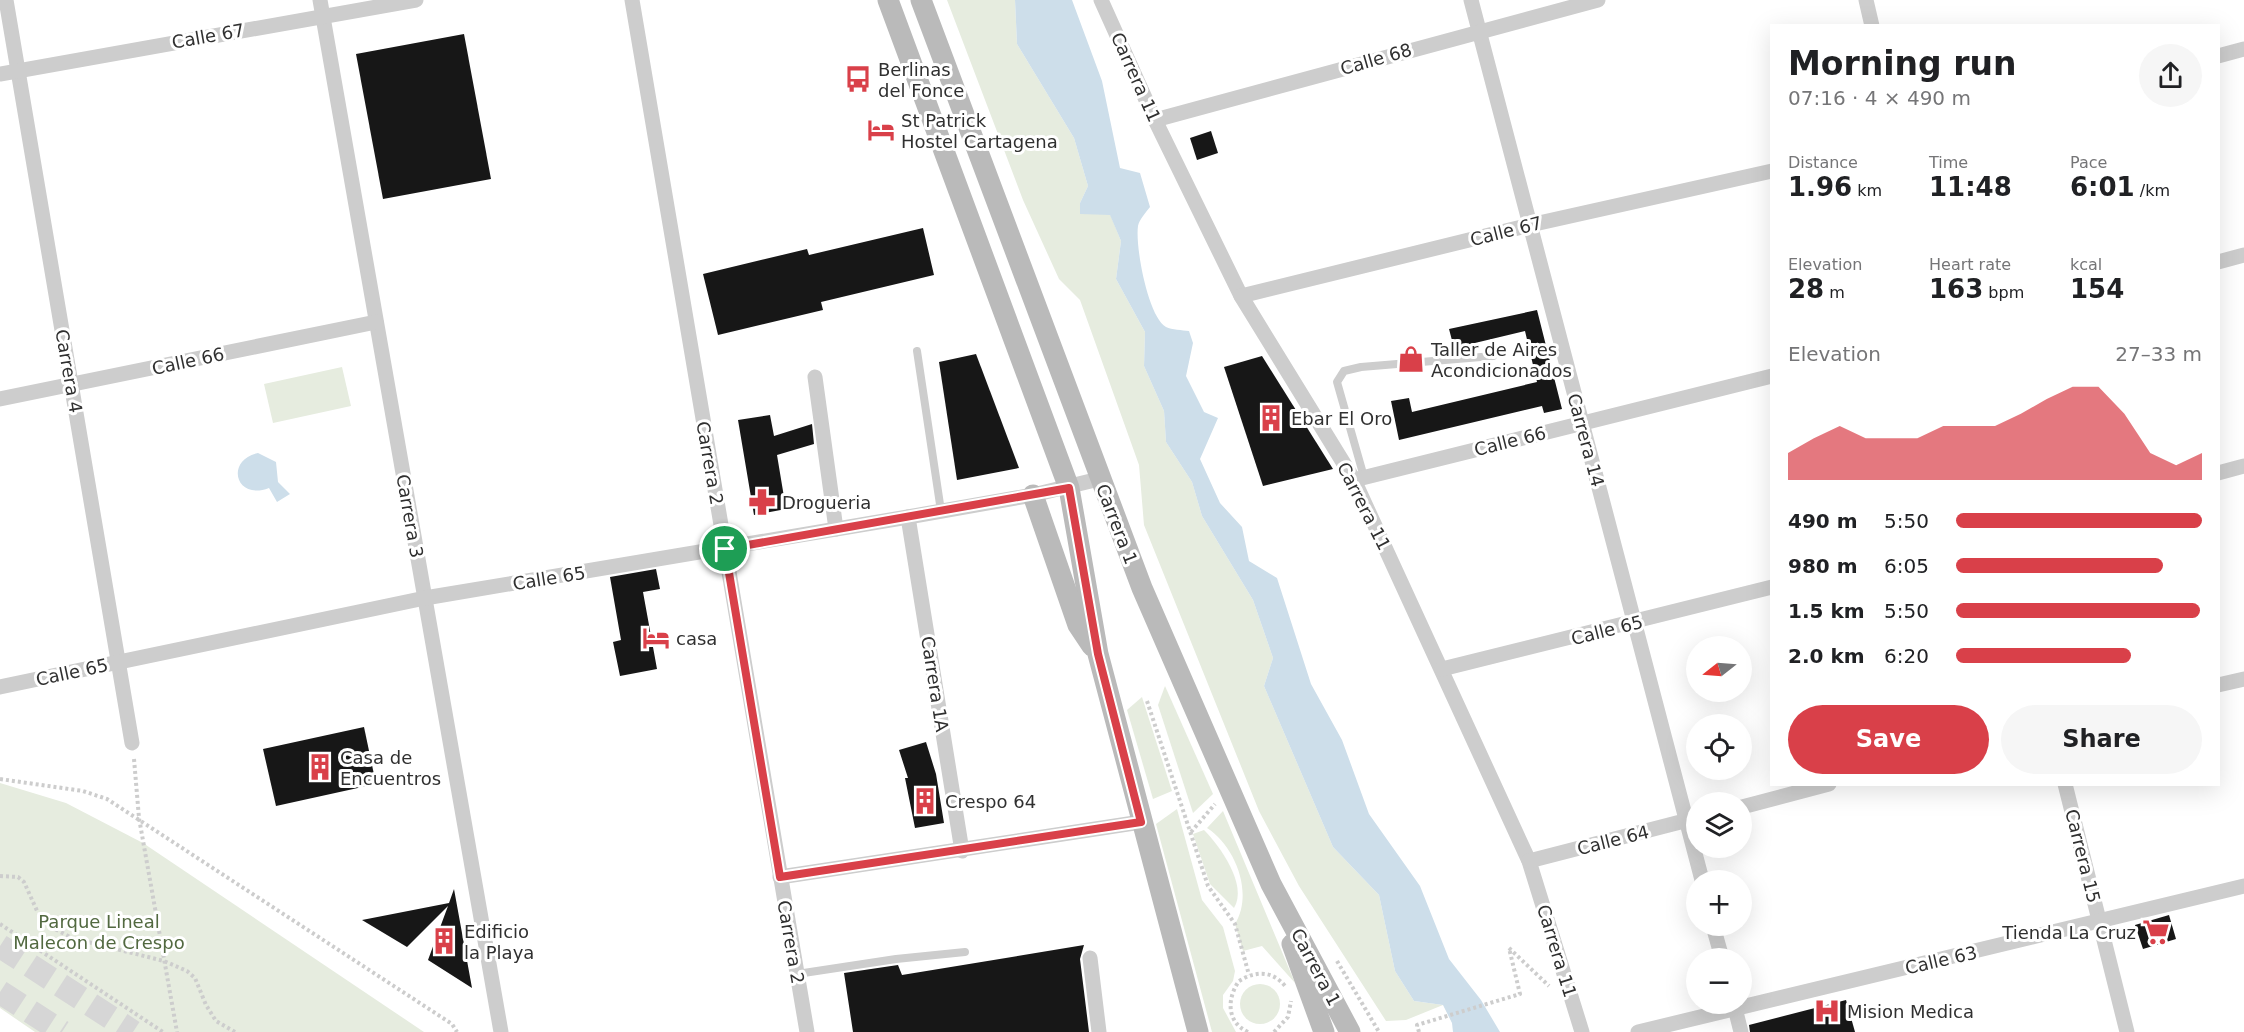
<!DOCTYPE html>
<meta charset="utf-8">
<style>
body{margin:0;font-family:"DejaVu Sans",sans-serif;background:#f6f6f6;color:#202124;height:100vh;display:flex;flex-direction:column;font-size:22px;white-space:nowrap}
*{box-sizing:border-box;margin:0}
p{font-size:20px;color:#757577}
.icon{flex:none;width:33px;height:33px;fill:none;stroke:currentColor;stroke-width:2;stroke-linecap:round;stroke-linejoin:round}
.map{position:relative;flex:1;overflow:hidden}
.drawer{position:absolute;left:1770px;top:24px;width:450px;height:762px;display:flex;flex-direction:column;background:#fff;border-radius:0px;box-shadow:0 6px 24px #0002}
.drawer>*{flex:none}
.needle{width:39px;rotate:253deg}
.tools{position:absolute;left:1686px;top:636px;display:grid;gap:12px}
.tools a{display:grid;place-items:center;width:66px;height:66px;border-radius:50%;background:#fff;box-shadow:0 6px 24px #0002;font-size:30px}
.pin{position:absolute;display:grid;place-items:center;width:51px;height:51px;color:#fff;margin:-26px;border:3px solid #fff;border-radius:50%;box-shadow:0 2px 6px #0007}
.round{display:grid;place-items:center;flex:none;width:63px;height:63px;border-radius:32px;background:#f6f6f6}
.overview{display:flex;align-items:center;justify-content:space-between;height:102px;padding:0 18px}
h1{font-size:33px;font-weight:700;line-height:45px}
.stats{display:grid;grid-template-columns:repeat(3,1fr);gap:9px;height:102px;padding:6px 18px}
.stats div{display:grid;align-content:center}
.stats b{font-size:26px;font-weight:700}
.stats small{font-size:16px;font-weight:400}
.stats p{font-size:16px}
.chart{height:168px;padding:12px 18px}
.chart p{display:flex;justify-content:space-between}
.chart svg{width:100%;height:108px;margin-top:6px;fill:#d94049;opacity:.7}
.button{display:flex;gap:12px;margin-top:auto;padding:12px 18px}
.button a{flex:1;height:69px;border-radius:36px;background:#d94049;color:#fff;font-size:24px;font-weight:700;line-height:69px;text-align:center}
.button a+a{background:#f6f6f6;color:#202124}
ul{padding:0 18px;list-style:none;font-size:20px}
li{display:grid;grid-template-columns:96px 72px 1fr;align-items:center;height:45px}
li i{height:15px;border-radius:8px;background:#d94049}
.map>svg:first-child{display:block}
</style>
<div class="map">
<svg width="2244" height="1032" viewBox="0 0 2244 1032">
<rect width="100%" height="100%" fill="#fff"/>
<g fill="#e6ecdf">
<polygon points="947,0 1015,0 1017,44 1074,138 1088,186 1080,203 1110,214 1121,241 1116,279 1145,332 1144,366 1164,411 1166,442 1192,482 1202,516 1253,600 1273,658 1264,686 1333,847 1379,895 1395,971 1414,1001 1443,1005 1406,1020 1386,1021 1299,886 1259,811 1144,525 1139,465 1080,300 1059,279 1023,200"/>
<polygon points="342,367 351,406 273,423 264,384"/>
<polygon points="1165,686 1213,794 1193,813 1158,705"/>
<polygon points="1142,697 1172,791 1153,799 1127,710"/>
<polygon points="0,783 66,803 143,843 424,1032 35,1032 0,1008"/>
<polygon points="1177,809 1202,900 1223,927 1235,971 1233,981 1223,995 1223,1008 1236,1032 1212,1032 1156,824"/>
<path d="M 1223,811 L 1295,983 L 1262,946 L 1243,951 L 1235,924 C 1254,893 1235,846 1207,828 Z"/>
<path d="M 1204,830 C 1220,846 1248,885 1234,908 L 1210,884 L 1193,834 Z"/>
<circle cx="1260" cy="1004" r="20"/>
</g>
<g fill="#cddeea">
<path d="M 1015,0 L 1072,0 L 1102,81 L 1120,168 L 1140,173 L 1150,207 C 1146,212 1139,220 1138,226 C 1135,246 1148,317 1166,327 C 1172,330 1182,330 1189,331 L 1193,343 L 1186,376 L 1204,412 L 1218,418 L 1200,459 L 1220,503 L 1242,527 L 1249,561 L 1277,578 L 1311,684 L 1342,740 L 1369,814 L 1420,886 L 1449,959 L 1481,1000 L 1500,1032 L 1453,1032 L 1452,1023 L 1443,1005 L 1414,1001 L 1395,971 L 1379,895 L 1333,847 L 1264,686 L 1273,658 L 1253,600 L 1202,516 L 1192,482 L 1166,442 L 1164,411 L 1144,366 L 1145,332 L 1116,279 L 1121,241 L 1110,215 L 1080,214 L 1080,203 L 1088,186 L 1074,138 L 1017,44 Z"/>
<path d="M 258,453 L 276,462 L 278,482 L 290,494 L 277,502 L 269,488 C 235,501 225,460 258,453 Z"/>
</g>
<g fill="#171717">
<polygon points="464,34 491,179 383,199 356,54"/>
<polygon points="1211,131 1218,153 1197,160 1190,138"/>
<polygon points="923,228 934,275 821,302 823,310 718,335 703,274 807,249 809,255"/>
<polygon points="1537,310 1562,409 1544,413 1542,406 1399,440 1391,401 1409,398 1412,412 1537,382 1525,331 1454,348 1449,329"/>
<polygon points="976,354 1019,468 957,480 939,362"/>
<polygon points="1262,356 1333,469 1263,486 1224,367"/>
<polygon points="770,415 774,436 812,424 814,444 777,455 786,509 754,515 738,420"/>
<polygon points="656,569 660,589 643,592 657,669 620,676 613,642 621,640 610,577"/>
<polygon points="364,727 376,784 276,806 263,749"/>
<polygon points="926,742 936,774 944,823 915,828 905,778 908,778 899,750"/>
<polygon points="454,889 472,988 428,960 448,906 407,947 362,920 449,903"/>
<polygon points="2169,915 2176,939 2143,949 2135,925"/>
<polygon points="1084,945 1080,959 1089,1032 853,1032 844,973 898,965 902,975"/>
<polygon points="1846,1000 1855,1032 1750,1032 1749,1025"/>
</g>
<g fill="none" stroke-linecap="round" stroke-linejoin="round">
<g stroke="#d6d6d6" stroke-width="24" stroke-dasharray="24 12" stroke-linecap="butt">
<polyline points="0,946 133,1032"/>
<polyline points="0,992 62,1032"/>
</g>
<g stroke="#cdcdcd" stroke-width="4" stroke-dasharray="3 3" stroke-linecap="butt">
<polyline points="1147,701 1208,886 1235,924 1249,975"/>
<polyline points="134,759 139,818 177,1032"/>
<polyline points="0,779 83,791 107,799 452,1024 457,1032"/>
<polyline points="1191,832 1215,804"/>
<polyline points="0,876 18,877 24,882 38,913 55,929 72,938 164,961 187,971 195,978 206,1005 216,1021 235,1032"/>
<polyline points="0,924 163,1032"/>
<polyline points="1509,948 1549,986"/>
<polyline points="1337,961 1379,1032"/>
<path d="M 1248,1032 C 1226,1022 1227,998 1239,981 C 1255,971 1272,970 1285,986"/>
<polyline points="1274,1032 1288,1017 1291,1001"/>
<polyline points="1419,1032 1417,1025 1520,994 1509,948"/>
</g>
<g stroke="#cdcdcd" stroke-width="8">
<polyline points="917,351 941,511"/>
<polyline points="1364,477 1337,382 1344,371 1361,367 1493,356"/>
<polyline points="797,974 896,959 965,952"/>
</g>
<g stroke="#cdcdcd" stroke-width="15">
<polyline points="6,0 132,743"/>
<polyline points="320,0 501,1032"/>
<polyline points="632,0 807,1032"/>
<polyline points="1101,0 1155,120 1241,296 1354,480 1529,861 1582,1032"/>
<polyline points="1471,0 1702,880"/>
<polyline points="1866,0 1872,26"/>
<polyline points="2218,56 2244,49"/>
<polyline points="0,74 416,0"/>
<polyline points="1155,120 1598,0"/>
<polyline points="2218,262 2244,255"/>
<polyline points="1241,296 1530,225 1772,171"/>
<polyline points="815,377 836,529"/>
<polyline points="0,399 376,322"/>
<polyline points="2218,473 2244,466"/>
<polyline points="1354,480 1772,376"/>
<polyline points="908,517 962,851"/>
<polyline points="1442,669 1772,587"/>
<polyline points="2218,685 2244,679"/>
<polyline points="0,687 425,598 908,517 1033,495 1099,479"/>
<polyline points="2065,784 2127,1032"/>
<polyline points="1742,807 1829,784"/>
<polyline points="1529,861 1696,818"/>
<polyline points="780,877 1141,822"/>
<polyline points="1713,926 1722,958"/>
<polyline points="1090,958 1099,1032"/>
<polyline points="1734,1004 1741,1032"/>
<polyline points="1638,1032 2244,886"/>
</g>
<g stroke="#bababa" stroke-width="21">
<polyline points="888,0 1069,488 1098,654 1198,1032"/>
<polyline points="921,0 1142,588 1271,884 1350,1032"/>
<polyline points="1033,495 1078,625 1092,646"/>
<polyline points="1292,944 1324,1032"/>
</g>
</g>
<g fill="none" stroke-linecap="round" stroke-linejoin="round">
<defs>
<polygon id="route" points="1069,488 1098,654 1141,822 780,877 725,549"/>
</defs>
<use href="#route" stroke="#fff" stroke-width="12"/>
<use href="#route" stroke="#d94049" stroke-width="8"/>
</g>
<defs>
<symbol id="bus-bare" viewBox="-9 -9 18 18"><path d="M-5-6H5V4H4V6H2V4H-2V6H-4V4H-5ZM-3.5-4V0h7V-4ZM-3.5 1.2v1.5H-2V1.2ZM2 1.2v1.5H3.5V1.2Z" fill="#d94049" stroke="#fff" stroke-width="2.5" paint-order="stroke"/></symbol>
<symbol id="hotel-bare" viewBox="-9 -9 18 18"><path d="M-6-4.5h1.5V1H6V5H4.5V3h-9V5H-6ZM-4 0a1.8 1.8 0 1 1 3.6 0ZM.5 0V-2.5h3Q6-2.5 6 0Z" fill="#d94049" stroke="#fff" stroke-width="2.5" paint-order="stroke"/></symbol>
<symbol id="shop-bare" viewBox="-9 -9 18 18"><path d="M-5-2.5h2.3a2.7 3.5 0 0 1 5.4 0H5L5.5 6h-11ZM-1.5-2.5h3a1.5 2.3 0 0 0-3 0Z" fill="#d94049" stroke="#fff" stroke-width="2.5" paint-order="stroke"/></symbol>
<symbol id="building-bare" viewBox="-9 -9 18 18"><path d="M-4-6H4V6H1V3H-1V6H-4ZM-2.5-4.3h1.7v1.8h-1.7ZM.8-4.3h1.7v1.8H.8ZM-2.5-1h1.7V.8h-1.7ZM.8-1h1.7V.8H.8Z" fill="#d94049" stroke="#fff" stroke-width="2.5" paint-order="stroke"/></symbol>
<symbol id="pharmacy-bare" viewBox="-9 -9 18 18"><path d="M-2-6h4v4h4v4h-4v4h-4v-4h-4v-4h4Z" fill="#d94049" stroke="#fff" stroke-width="2.5" paint-order="stroke"/></symbol>
<symbol id="supermarket-bare" viewBox="-9 -9 18 18"><path d="M-6-5.5h2.5l.6 2H6L4.5 2H-2.5L-4.4-4H-6ZM-1.5 3.2a1.3 1.3 0 1 0 .1 0ZM3 3.2a1.3 1.3 0 1 0 .1 0Z" fill="#d94049" stroke="#fff" stroke-width="2.5" paint-order="stroke"/></symbol>
<symbol id="hospital-bare" viewBox="-9 -9 18 18"><path d="M-5-5h3v3.5h4V-5h3V5h-3V1.5h-4V5h-3Z" fill="#d94049" stroke="#fff" stroke-width="2.5" paint-order="stroke"/></symbol>
</defs>
<g fill-rule="evenodd">
<use href="#bus-bare" x="839" y="60" width="38" height="38"/>
<use href="#hotel-bare" x="862" y="111" width="38" height="38"/>
<use href="#shop-bare" x="1392" y="340" width="38" height="38"/>
<use href="#building-bare" x="1252" y="399" width="38" height="38"/>
<use href="#pharmacy-bare" x="743" y="483" width="38" height="38"/>
<use href="#hotel-bare" x="637" y="619" width="38" height="38"/>
<use href="#building-bare" x="301" y="748" width="38" height="38"/>
<use href="#building-bare" x="906" y="782" width="38" height="38"/>
<use href="#supermarket-bare" x="2137" y="913" width="38" height="38"/>
<use href="#building-bare" x="425" y="922" width="38" height="38"/>
<use href="#hospital-bare" x="1808" y="992" width="38" height="38"/>
</g>
<g text-anchor="middle" dominant-baseline="central" stroke-width="6" stroke-linejoin="round" paint-order="stroke">
<g font-size="18" fill="#303030" stroke="#fff">
<text transform="translate(208 36) rotate(-10)">Calle 67</text>
<text transform="translate(1376 59) rotate(-16)">Calle 68</text>
<text transform="translate(1136 77) rotate(66)">Carrera 11</text>
<text transform="translate(1506 231) rotate(-14)">Calle 67</text>
<text transform="translate(188 361) rotate(-12)">Calle 66</text>
<text transform="translate(69 371) rotate(80)">Carrera 4</text>
<text transform="translate(1586 440) rotate(75)">Carrera 14</text>
<text transform="translate(1510 441) rotate(-14)">Calle 66</text>
<text transform="translate(710 463) rotate(80)">Carrera 2</text>
<text transform="translate(1364 506) rotate(63)">Carrera 11</text>
<text transform="translate(410 516) rotate(80)">Carrera 3</text>
<text transform="translate(1117 524) rotate(69)">Carrera 1</text>
<text transform="translate(549 578) rotate(-9)">Calle 65</text>
<text transform="translate(1607 630) rotate(-14)">Calle 65</text>
<text transform="translate(72 672) rotate(-12)">Calle 65</text>
<text transform="translate(935 684) rotate(81)">Carrera 1A</text>
<text transform="translate(1613 840) rotate(-14)">Calle 64</text>
<text transform="translate(2083 856) rotate(76)">Carrera 15</text>
<text transform="translate(791 942) rotate(80)">Carrera 2</text>
<text transform="translate(1557 951) rotate(73)">Carrera 11</text>
<text transform="translate(1941 960) rotate(-13)">Calle 63</text>
<text transform="translate(1316 967) rotate(62)">Carrera 1</text>
</g>
<g font-size="18" fill="#303030" stroke="#fff" text-anchor="start">
<text x="878" y="69">Berlinas<tspan x="878" dy="21">del Fonce</tspan></text>
<text x="901" y="120">St Patrick<tspan x="901" dy="21">Hostel Cartagena</tspan></text>
<text x="1431" y="349">Taller de Aires<tspan x="1431" dy="21">Acondicionados</tspan></text>
<text x="1291" y="418">Ebar El Oro</text>
<text x="782" y="502">Drogueria</text>
<text x="676" y="638">casa</text>
<text x="340" y="757">Casa de<tspan x="340" dy="21">Encuentros</tspan></text>
<text x="945" y="801">Crespo 64</text>
<text x="464" y="931">Edificio<tspan x="464" dy="21">la Playa</tspan></text>
<text x="2136" y="932" text-anchor="end">Tienda La Cruz</text>
<text x="1847" y="1011">Mision Medica</text>
</g>
<g font-size="18" fill="#526940" stroke="#fff">
<text x="99" y="921">Parque Lineal<tspan x="99" dy="21">Malecon de Crespo</tspan></text>
</g>
</g>
</svg>
<div class="tools">
<a><svg class="needle" viewBox="-14 -14 28 28"><path d="M0-13l5 13h-10z" fill="#e53935"/><path d="M0 13l5-13h-10z" fill="#757577"/></svg></a>
<a><svg class="icon" aria-label="locate" viewBox="0 0 24 24"><circle cx="12" cy="12" r="6"/><path d="M12 2v4M12 18v4M2 12h4M18 12h4"/></svg></a>
<a><svg class="icon" aria-label="layers" viewBox="0 0 24 24"><path d="M12 4l9 5-9 5-9-5zM3 14l9 5 9-5"/></svg></a>
<a>+</a>
<a>−</a>
</div>
<div class="pin" style="left:725px;top:549px;background:#1e9e55"><svg class="icon" aria-label="arrive" viewBox="0 0 24 24"><path d="M6 21V4h12l-3 4 3 4H6"/></svg></div>
<section class="drawer">
<div class="overview"><div><h1>Morning run</h1><p>07:16 · 4 × 490 m</p></div><a class="round"><svg class="icon" aria-label="share" viewBox="0 0 24 24"><path d="M12 15V3M7 8l5-5 5 5M5 13v7h14v-7"/></svg></a></div>
<div class="stats">
<div><p>Distance</p><b>1.96<small> km</small></b></div>
<div><p>Time</p><b>11:48</b></div>
<div><p>Pace</p><b>6:01<small> /km</small></b></div>
</div>
<div class="stats">
<div><p>Elevation</p><b>28<small> m</small></b></div>
<div><p>Heart rate</p><b>163<small> bpm</small></b></div>
<div><p>kcal</p><b>154</b></div>
</div>
<div class="chart"><p><span>Elevation</span>27–33 m</p>
<svg viewBox="0 0 160 44" preserveAspectRatio="none"><path d="M0 44V33L10 27L20 22L30 27L40 27L50 27L60 22L70 22L80 22L90 17L100 11L110 6L120 6L130 17L140 33L150 38L160 33V44z"/></svg>
</div>
<ul>
<li><b>490 m</b>5:50<i style="width:100%"></i></li>
<li><b>980 m</b>6:05<i style="width:84%"></i></li>
<li><b>1.5 km</b>5:50<i style="width:99%"></i></li>
<li><b>2.0 km</b>6:20<i style="width:71%"></i></li>
</ul>
<div class="button"><a>Save</a><a>Share</a></div>
</section>
</div>
